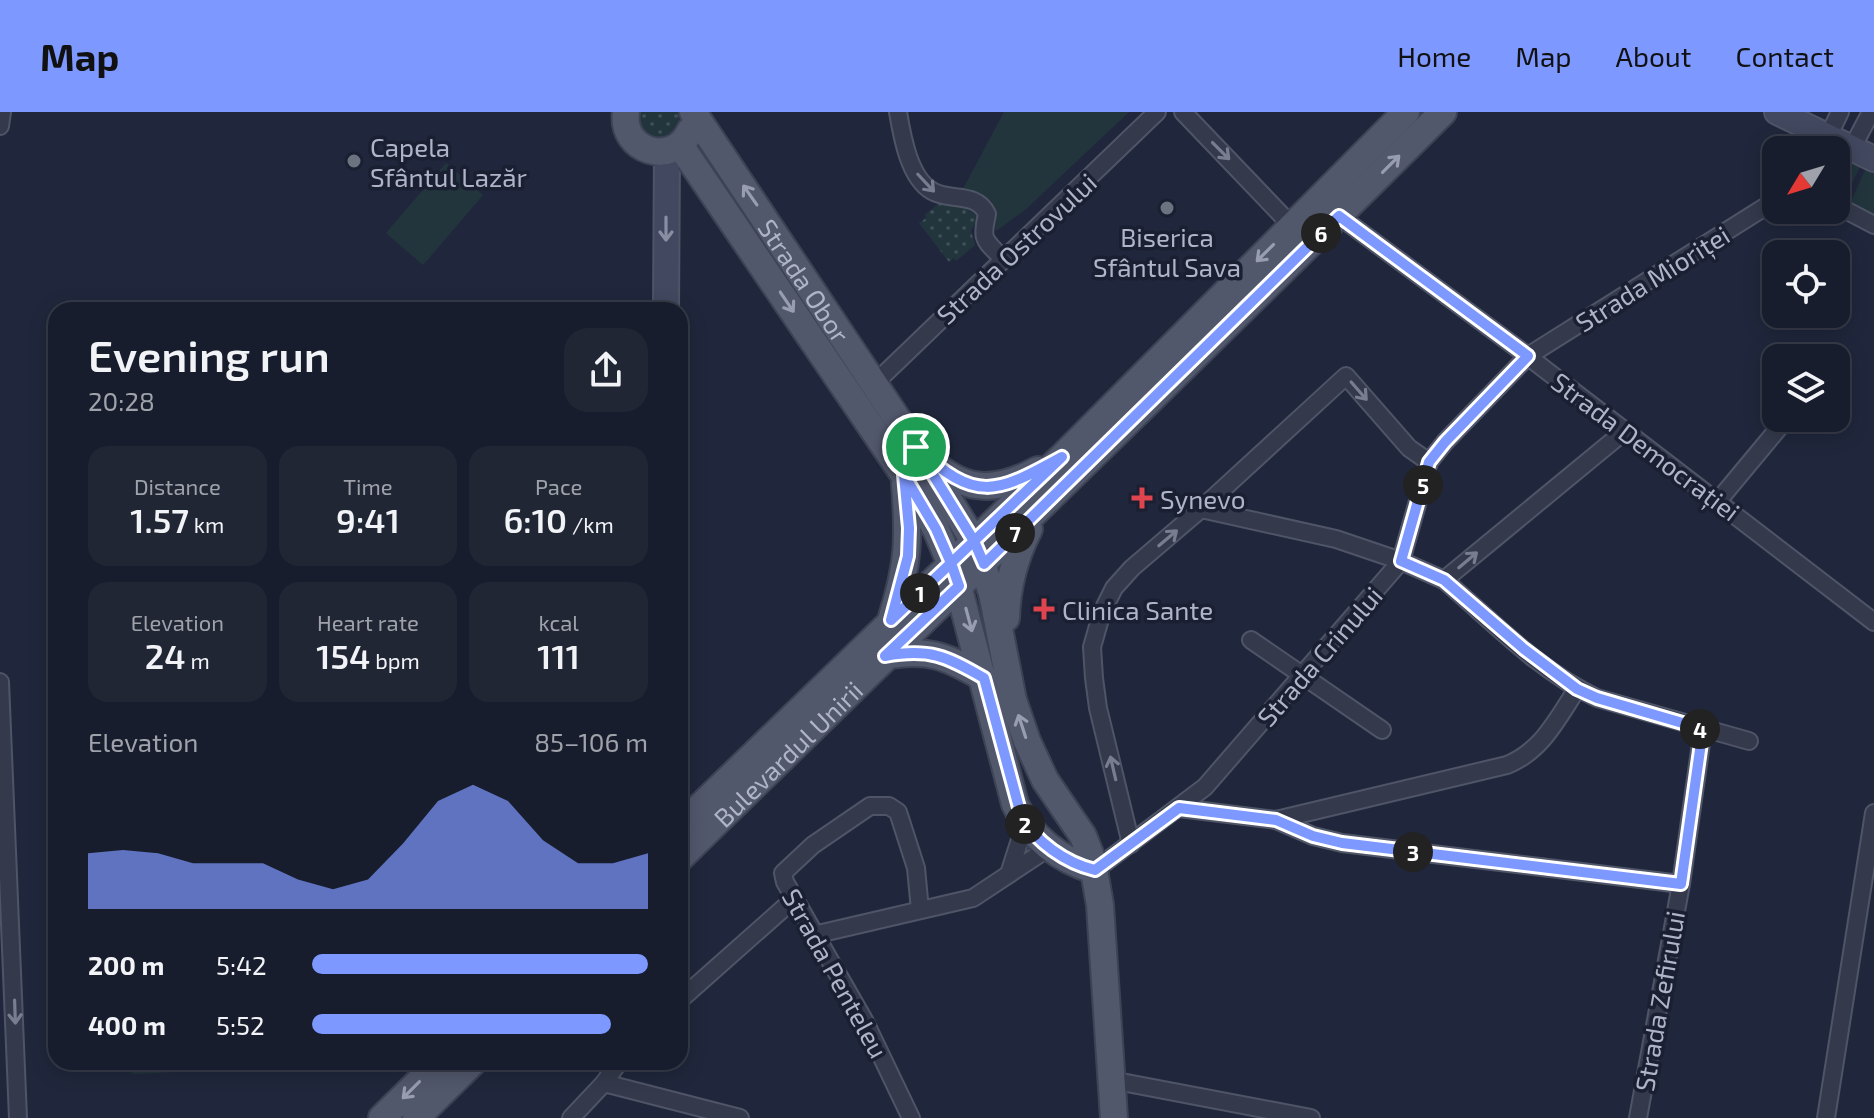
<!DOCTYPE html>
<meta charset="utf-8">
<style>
body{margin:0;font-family:"Exo 2",sans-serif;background:#212635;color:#f1f3f6;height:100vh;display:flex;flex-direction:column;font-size:30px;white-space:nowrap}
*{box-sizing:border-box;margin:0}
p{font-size:26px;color:#9fa2aa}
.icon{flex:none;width:44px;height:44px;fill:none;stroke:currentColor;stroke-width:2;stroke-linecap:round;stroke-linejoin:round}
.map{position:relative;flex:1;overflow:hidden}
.sheet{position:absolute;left:48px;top:190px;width:640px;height:768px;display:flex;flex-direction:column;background:#181d2d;border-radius:24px;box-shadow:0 4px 20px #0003,0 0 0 2px #363b49}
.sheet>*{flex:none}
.needle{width:52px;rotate:232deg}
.buttons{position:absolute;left:1762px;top:24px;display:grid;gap:16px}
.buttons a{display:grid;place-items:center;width:88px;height:88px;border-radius:16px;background:#181d2d;box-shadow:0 4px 20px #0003,0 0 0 2px #363b49;font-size:40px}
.pin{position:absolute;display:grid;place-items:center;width:68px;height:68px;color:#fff;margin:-34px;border:4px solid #fff;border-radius:50%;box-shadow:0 2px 8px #0007}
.km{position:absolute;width:40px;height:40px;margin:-20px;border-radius:50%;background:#222;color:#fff;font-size:22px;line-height:40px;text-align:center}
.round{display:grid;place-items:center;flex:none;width:84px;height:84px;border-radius:24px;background:#212635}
.headline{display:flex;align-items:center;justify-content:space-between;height:136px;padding:0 40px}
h1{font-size:44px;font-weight:600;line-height:60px}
.figures{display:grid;grid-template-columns:repeat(3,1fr);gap:12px;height:136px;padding:8px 40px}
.figures div{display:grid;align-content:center;border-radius:20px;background:#212635;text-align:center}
.figures b{font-size:34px;font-weight:600}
.figures small{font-size:22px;font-weight:400}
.figures p{font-size:22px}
.chart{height:224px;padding:16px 40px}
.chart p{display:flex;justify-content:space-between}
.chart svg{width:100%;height:144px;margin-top:8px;fill:#7d98ff;opacity:.7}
ul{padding:0 40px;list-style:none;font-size:26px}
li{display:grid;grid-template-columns:128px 96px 1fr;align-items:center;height:60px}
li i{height:20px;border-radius:10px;background:#7d98ff}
header{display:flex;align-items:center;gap:48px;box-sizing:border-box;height:112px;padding:0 40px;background:#7d98ff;color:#111}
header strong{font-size:38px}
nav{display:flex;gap:44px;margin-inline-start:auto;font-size:28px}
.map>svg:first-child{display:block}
</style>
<header>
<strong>Map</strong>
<nav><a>Home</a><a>Map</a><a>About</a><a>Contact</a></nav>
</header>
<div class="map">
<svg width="1874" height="1006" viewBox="0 0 1874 1006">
<defs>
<pattern id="grass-dots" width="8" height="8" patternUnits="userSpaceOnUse" patternTransform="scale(2)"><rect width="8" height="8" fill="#22353d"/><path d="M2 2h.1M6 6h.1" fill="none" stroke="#405058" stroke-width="1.8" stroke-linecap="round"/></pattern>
<pattern id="cemetery-stones" width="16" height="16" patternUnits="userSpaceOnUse" patternTransform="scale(2)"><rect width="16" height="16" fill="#22353d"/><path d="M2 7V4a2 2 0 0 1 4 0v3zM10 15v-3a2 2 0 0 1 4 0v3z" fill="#405058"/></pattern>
</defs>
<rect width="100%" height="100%" fill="#20273c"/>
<g fill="url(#grass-dots)">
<polygon points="631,0 686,0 680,24 648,33"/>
<polygon points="938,92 965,95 978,105 971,119 975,133 956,149 954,146 949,150 919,111 926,106 925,103"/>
</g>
<polygon fill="url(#cemetery-stones)" points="101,950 368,950 135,962"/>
<g fill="#22353d">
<path d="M 1004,0 L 1129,0 L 1025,98 L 996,119 C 987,88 1000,90 963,77 Z"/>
<polygon points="1841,35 1864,46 1843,90 1836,87 1836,45"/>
<polygon points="1869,49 1874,51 1874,106 1849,94"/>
<polygon points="446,51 483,83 423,153 386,121"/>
</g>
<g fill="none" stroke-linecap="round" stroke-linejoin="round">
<defs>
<g id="street">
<path d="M 898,0 C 902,24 909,66 932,79 C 950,90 976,79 987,102 C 981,129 984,127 1003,147"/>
<polyline points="1183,0 1292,114"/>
<polyline points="0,14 2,0"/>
<polyline points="1828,25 1840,0"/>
<polyline points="1852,36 1871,0"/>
<polyline points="1836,93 1874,113"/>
<polyline points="1339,104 1513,233 1874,510"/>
<polyline points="874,272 1157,0"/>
<polyline points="1718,389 1787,306"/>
<polyline points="1201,397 1336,427 1401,449 1444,468 1626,318"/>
<path d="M 1444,468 C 1492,509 1540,560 1597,586 L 1749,629"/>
<polyline points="1251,528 1382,618"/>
<polyline points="0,570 18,1006"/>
<path d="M 1179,696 L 1276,708 L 1507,653 C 1542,639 1557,607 1577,577"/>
<polyline points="1276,708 1313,724 1342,731 1681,772"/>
<polyline points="1131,732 1098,596 1094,566 1092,535 1102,500 1114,476 1132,456 1201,397 1346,264 1409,336 1429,350"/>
<polyline points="1095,758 1205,675 1401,449 1429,350 1445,330 1528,244 1776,88"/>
<polyline points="1009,762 1025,712"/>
<polyline points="818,822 973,786 1050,735"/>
<polyline points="680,888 795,786"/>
<polyline points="1111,968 1311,1006"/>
<polyline points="604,971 740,1006"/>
<polyline points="571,1006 604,971 619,950"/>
<polyline points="911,1006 864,908 785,770 783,761 813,733 870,694 889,694 898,700 916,756 920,798"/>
<polyline points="1638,1006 1681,772 1703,617"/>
<polyline points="1826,1006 1874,701"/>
</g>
<g id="secondary">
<polyline points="1777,0 1874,47"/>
<polyline points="666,198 667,39"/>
</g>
<g id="primary">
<path d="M 626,0 C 620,39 673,56 690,19"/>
<path id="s1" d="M 693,0 L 916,335 L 974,429 L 992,481 L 1013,588 L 1027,629 L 1045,668 L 1083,724 L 1092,747 L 1100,793 L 1114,1006"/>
<path d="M 680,33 L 904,363 L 936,417 L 955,462 L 1015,692 C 1030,724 1060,749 1095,758"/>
<path d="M 932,350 C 967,382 999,379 1038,358"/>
<path d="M 892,505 C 909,451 909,426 905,371"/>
<path d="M 1006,506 C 1007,473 1014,446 1029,417"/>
<path d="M 885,544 C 929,536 946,544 984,566"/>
<polyline points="680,714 1062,345 1406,0"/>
<path id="s2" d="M 680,746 C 934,497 1191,251 1443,0"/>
<polyline points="382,1006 439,950"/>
<polyline points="416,1006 473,950"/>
</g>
</defs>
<use href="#street" stroke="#4f5467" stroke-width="20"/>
<use href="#secondary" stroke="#4f5467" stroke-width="28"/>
<use href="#primary" stroke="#3d4355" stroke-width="30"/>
<use href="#street" stroke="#343a4c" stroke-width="16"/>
<use href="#secondary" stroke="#42485f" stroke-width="24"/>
<use href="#primary" stroke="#52586c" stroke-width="26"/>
</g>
<defs><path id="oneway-shaft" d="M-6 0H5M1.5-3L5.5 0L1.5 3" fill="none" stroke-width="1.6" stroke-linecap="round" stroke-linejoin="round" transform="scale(2)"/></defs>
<g stroke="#787d90">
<use href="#oneway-shaft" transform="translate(1221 39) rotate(45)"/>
<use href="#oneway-shaft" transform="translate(926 71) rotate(47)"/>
<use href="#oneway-shaft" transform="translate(1359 279) rotate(49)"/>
<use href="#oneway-shaft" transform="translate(1168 426) rotate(-40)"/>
<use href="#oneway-shaft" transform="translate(1468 448) rotate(-40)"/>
<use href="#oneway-shaft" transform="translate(1113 656) rotate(-103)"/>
<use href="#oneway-shaft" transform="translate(15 900) rotate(88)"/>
</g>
<g stroke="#989db1">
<use href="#oneway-shaft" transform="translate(1391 52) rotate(-45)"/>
<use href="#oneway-shaft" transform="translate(750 83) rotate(-125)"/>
<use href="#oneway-shaft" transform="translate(1265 141) rotate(135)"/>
<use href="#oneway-shaft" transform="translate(787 190) rotate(56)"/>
<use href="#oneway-shaft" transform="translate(969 508) rotate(75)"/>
<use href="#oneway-shaft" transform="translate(1022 614) rotate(-108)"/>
<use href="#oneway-shaft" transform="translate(411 978) rotate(135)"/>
</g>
<use stroke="#898ea3" href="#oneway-shaft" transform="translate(666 117) rotate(90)"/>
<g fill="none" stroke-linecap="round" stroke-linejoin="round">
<defs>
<path id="route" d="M 916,335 L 974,429 L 951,451 L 936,417 L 904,363 L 909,416 L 908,444 L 891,508 L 951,451 L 959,474 L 885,544 C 929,536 946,544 984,566 L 1021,703 C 1035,730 1066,751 1095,758 L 1179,696 L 1276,708 L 1313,724 L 1342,731 L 1681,772 L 1703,617 L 1597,586 L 1577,577 L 1524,537 L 1444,468 L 1401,449 L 1429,350 L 1445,330 L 1528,244 L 1339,104 L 984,452 L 974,429 L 1062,345 C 995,382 976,391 916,335"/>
</defs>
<use href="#route" stroke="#fff" stroke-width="16"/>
<use href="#route" stroke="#7d98ff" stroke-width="10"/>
</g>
<g fill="#6b7280" stroke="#1a1f31" stroke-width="3">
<circle cx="354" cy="49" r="8"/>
<circle cx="1167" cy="96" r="8"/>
</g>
<g fill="#e0444e" stroke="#1a1f31" stroke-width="3">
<path d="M1138 374h8v8h8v8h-8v8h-8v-8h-8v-8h8z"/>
<path d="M1040 485h8v8h8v8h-8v8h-8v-8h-8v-8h8z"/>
</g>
<g text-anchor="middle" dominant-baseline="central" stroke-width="7" stroke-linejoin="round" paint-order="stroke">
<g font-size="26" fill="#afb4c8" stroke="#1a1f31" text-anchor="start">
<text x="370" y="34">Capela<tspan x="370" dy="30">Sfântul Lazăr</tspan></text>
<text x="1167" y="124" text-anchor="middle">Biserica<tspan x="1167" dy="30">Sfântul Sava</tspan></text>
<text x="1160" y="386">Synevo</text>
<text x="1062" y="497">Clinica Sante</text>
</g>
<g font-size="26" fill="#afb4c8" stroke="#1a1f31">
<text transform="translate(1016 136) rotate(-43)">Strada Ostrovului</text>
<text transform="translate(1652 166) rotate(-32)">Strada Mioriței</text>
<text stroke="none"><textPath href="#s1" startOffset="202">Strada Obor</textPath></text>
<text transform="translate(1646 334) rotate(37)">Strada Democrației</text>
<text transform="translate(1319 544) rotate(-49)">Strada Crinului</text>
<text stroke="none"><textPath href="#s2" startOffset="150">Bulevardul Unirii</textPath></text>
<text transform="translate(836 861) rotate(61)">Strada Penteleu</text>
<text transform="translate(1659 889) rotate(-80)">Strada Zefirului</text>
</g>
</g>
</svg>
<div class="buttons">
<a><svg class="needle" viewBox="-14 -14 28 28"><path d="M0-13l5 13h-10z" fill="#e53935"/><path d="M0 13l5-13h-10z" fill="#9fa2aa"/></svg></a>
<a><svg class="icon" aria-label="locate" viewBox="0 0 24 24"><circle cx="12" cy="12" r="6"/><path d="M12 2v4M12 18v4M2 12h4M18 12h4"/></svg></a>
<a><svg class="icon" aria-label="layers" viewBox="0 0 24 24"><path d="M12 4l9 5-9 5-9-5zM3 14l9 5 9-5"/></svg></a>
</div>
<div class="pin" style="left:916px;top:335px;background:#1e9e55"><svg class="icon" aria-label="arrive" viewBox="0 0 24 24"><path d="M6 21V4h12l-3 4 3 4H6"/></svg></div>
<b class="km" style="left:920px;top:481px">1</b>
<b class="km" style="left:1025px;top:712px">2</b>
<b class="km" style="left:1413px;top:740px">3</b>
<b class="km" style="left:1700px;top:617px">4</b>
<b class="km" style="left:1423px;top:373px">5</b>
<b class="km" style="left:1321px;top:121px">6</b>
<b class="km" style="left:1015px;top:421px">7</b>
<section class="sheet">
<div class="headline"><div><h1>Evening run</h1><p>20:28</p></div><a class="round"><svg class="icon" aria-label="share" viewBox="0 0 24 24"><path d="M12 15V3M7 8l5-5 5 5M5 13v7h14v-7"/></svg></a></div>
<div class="figures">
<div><p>Distance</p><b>1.57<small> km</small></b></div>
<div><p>Time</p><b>9:41</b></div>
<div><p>Pace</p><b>6:10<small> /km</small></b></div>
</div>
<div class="figures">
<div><p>Elevation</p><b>24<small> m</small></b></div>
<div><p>Heart rate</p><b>154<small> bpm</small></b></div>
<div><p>kcal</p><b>111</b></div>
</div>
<div class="chart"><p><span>Elevation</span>85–106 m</p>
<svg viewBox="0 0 160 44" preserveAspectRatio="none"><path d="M0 44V27L10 26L20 27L30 30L40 30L50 30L60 35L70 38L80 35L90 24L100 11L110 6L120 11L130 23L140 30L150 30L160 27V44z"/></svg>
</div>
<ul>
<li><b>200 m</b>5:42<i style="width:100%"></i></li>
<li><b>400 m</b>5:52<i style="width:89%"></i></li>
</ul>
</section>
</div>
